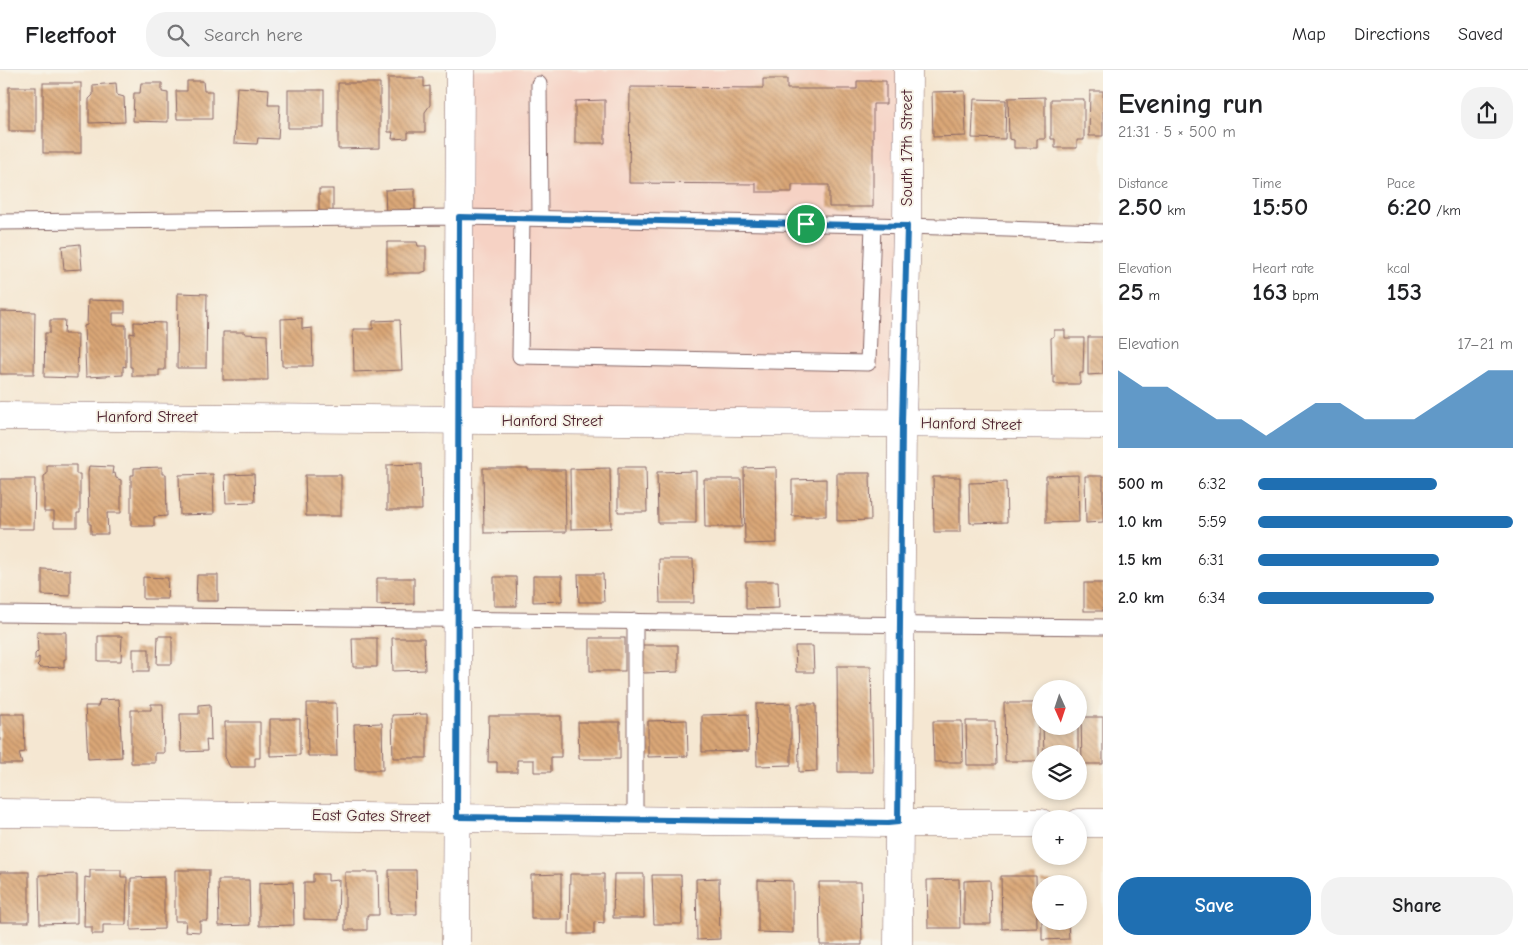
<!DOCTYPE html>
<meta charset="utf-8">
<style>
body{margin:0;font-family:"Comic Neue",sans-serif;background:#f2f2f2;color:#202124;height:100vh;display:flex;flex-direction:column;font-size:19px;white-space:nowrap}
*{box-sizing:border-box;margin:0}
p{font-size:16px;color:#757577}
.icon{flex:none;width:28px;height:28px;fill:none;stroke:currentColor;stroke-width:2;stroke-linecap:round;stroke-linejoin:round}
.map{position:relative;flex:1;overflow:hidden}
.panel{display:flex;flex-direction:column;background:#fff;width:425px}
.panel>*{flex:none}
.needle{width:32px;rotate:177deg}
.controls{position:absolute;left:1032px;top:610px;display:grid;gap:10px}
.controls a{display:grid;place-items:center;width:55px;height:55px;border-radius:50%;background:#fff;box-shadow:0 2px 8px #0003;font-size:25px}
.pin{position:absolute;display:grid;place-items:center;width:42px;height:42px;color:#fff;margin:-21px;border:2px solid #fff;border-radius:50%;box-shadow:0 1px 5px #0007}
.round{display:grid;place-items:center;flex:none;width:52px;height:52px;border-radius:20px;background:#f2f2f2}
.headline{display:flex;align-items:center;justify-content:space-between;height:85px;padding:0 15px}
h1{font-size:28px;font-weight:600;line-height:38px}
.metrics{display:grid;grid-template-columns:repeat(3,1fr);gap:8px;height:85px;padding:5px 15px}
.metrics div{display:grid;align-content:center}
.metrics b{font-size:25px;font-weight:600}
.metrics small{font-size:14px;font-weight:400}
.metrics p{font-size:14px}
.chart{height:140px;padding:10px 15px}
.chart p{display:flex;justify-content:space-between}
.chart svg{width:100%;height:90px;margin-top:5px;fill:#1f6fb2;opacity:.7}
.cta{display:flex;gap:10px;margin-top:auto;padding:10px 15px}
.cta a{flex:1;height:58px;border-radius:20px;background:#1f6fb2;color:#fff;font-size:20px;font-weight:600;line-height:58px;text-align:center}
.cta a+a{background:#f2f2f2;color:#202124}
ul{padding:0 15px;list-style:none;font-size:16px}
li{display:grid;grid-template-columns:80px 60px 1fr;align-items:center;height:38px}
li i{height:12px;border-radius:6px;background:#1f6fb2}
header{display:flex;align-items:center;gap:30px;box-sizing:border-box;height:70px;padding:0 25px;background:#fff;border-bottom:1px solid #e0e0e0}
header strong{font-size:24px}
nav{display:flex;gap:28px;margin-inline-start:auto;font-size:18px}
.search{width:350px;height:45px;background:#f2f2f2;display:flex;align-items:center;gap:12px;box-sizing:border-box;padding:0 18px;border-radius:20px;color:#757577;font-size:19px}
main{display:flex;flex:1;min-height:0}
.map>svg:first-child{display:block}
</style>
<header>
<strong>Fleetfoot</strong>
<div class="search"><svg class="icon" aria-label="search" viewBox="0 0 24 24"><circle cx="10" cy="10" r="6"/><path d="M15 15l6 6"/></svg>Search here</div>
<nav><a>Map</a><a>Directions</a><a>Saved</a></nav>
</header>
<main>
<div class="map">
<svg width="1103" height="875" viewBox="0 0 1103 875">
<defs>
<pattern id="building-back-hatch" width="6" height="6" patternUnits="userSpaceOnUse" patternTransform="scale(1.25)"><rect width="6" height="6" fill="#daa777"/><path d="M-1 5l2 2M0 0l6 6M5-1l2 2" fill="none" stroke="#b38762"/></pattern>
</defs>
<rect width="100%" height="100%" fill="#f7f3e8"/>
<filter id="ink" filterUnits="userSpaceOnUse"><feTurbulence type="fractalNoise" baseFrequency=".02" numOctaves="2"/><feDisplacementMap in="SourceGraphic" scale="10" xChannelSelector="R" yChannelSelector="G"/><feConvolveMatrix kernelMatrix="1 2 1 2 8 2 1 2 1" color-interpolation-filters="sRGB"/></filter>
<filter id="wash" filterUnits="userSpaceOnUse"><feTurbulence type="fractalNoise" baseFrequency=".0096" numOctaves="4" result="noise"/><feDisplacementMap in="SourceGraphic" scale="20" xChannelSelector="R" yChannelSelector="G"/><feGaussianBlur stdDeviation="1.12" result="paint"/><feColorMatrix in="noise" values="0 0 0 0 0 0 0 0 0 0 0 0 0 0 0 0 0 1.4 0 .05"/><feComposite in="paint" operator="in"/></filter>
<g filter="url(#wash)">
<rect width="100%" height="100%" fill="#f5e7d2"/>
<polygon fill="#f6d2c4" points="458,0 909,0 904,359 453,352"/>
<g id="blocks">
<g fill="url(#building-back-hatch)">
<polygon points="388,8 424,8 424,17 430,16 430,35 425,42 425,62 408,62 408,68 392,69 393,62 388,62"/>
<polygon points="763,9 787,9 787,19 857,19 857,11 886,11 886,34 873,34 873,137 829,137 829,115 792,115 792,122 756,122 756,114 629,113 630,17 763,18"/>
<polygon points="187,11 203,11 204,21 212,21 212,49 177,49 176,21 187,21"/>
<rect x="43" y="13" width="38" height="70"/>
<polygon points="116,13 117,25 124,27 125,52 89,53 89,29 93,25 93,15"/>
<polygon points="141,13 162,13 162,22 168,23 168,52 133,51 134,23 140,23"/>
<polygon points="338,13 380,13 380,78 338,79"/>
<rect x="9" y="17" width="27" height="44"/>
<polygon points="237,17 269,19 268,35 280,35 278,69 258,68 257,74 234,73"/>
<rect x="288" y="20" width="36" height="38"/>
<polygon points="965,21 966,66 933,67 932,22"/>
<polygon points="1090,21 1103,21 1103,66 1089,66"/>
<polygon points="1045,27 1045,69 1037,69 1037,78 1014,78 1014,70 1009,69 1008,28"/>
<polygon points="974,29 1006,30 1005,69 972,68"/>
<polygon points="1051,29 1084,29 1084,70 1077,70 1077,78 1055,78 1055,69 1051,69"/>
<polygon points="605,30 605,73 575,73 575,31"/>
<rect x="319" y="119" width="14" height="24"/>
<polygon points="415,119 415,146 386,146 385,120"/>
<polygon points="387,172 417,172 418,176 426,176 426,201 420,203 387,203"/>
<polygon points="80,174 82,199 64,200 62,176"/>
<polygon points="178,223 207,224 206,298 177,298"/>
<polygon points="88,230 125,231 125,243 113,243 113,255 126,255 126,297 123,296 123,305 86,307 84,256 87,255"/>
<polygon points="0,241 35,242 34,304 0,304"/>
<polygon points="302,248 302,259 312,258 313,296 282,296 281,249"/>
<polygon points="50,250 65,250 64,264 78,264 77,308 44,307 45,263 50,263"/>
<polygon points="400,250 402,300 354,302 353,259 373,259 373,251"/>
<polygon points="134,252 165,253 165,300 159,300 159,306 132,306 132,297 130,297 130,263 134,264"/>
<polygon points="1054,260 1065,260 1065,268 1084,268 1083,303 1080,303 1080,314 1054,314 1054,305 1052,306 1051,268 1054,266"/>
<polygon points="223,262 245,262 245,264 267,265 268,310 223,310"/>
<polygon points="1088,267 1103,267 1103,304 1088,305"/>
<polygon points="421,394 422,440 387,440 387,395"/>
<polygon points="47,395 76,395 76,404 80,404 80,443 77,443 77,457 54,457 54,442 44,442 44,406 47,404"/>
<polygon points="89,396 113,397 112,404 115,403 116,408 121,410 121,443 107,443 108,464 91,464 91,454 89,454 88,402"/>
<polygon points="162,397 162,404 166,404 167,446 154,447 154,456 131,456 131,405 134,405 134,398"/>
<polygon points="618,397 646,397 647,442 618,442"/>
<polygon points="776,397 777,473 745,474 744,398"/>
<polygon points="483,398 528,398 528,400 565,400 566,462 484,463"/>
<polygon points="610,398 611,458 571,459 570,399"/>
<polygon points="696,401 696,453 658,453 657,402"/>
<polygon points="837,403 870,403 871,450 837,451"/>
<polygon points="213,404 214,444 180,445 179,405"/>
<polygon points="254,404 255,432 226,433 225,405"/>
<polygon points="305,405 341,405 341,446 306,446"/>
<polygon points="1078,405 1079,452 1046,453 1046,406"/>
<polygon points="1085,406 1103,406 1103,452 1086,453"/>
<polygon points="933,407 960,407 960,462 934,462"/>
<polygon points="0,409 35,409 34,459 0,459"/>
<polygon points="704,409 741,409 742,457 705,457"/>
<polygon points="826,409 826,446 792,446 792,410"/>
<polygon points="1006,412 1007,452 970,453 969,413"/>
<polygon points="659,489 693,489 694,533 660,533"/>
<polygon points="42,499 70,500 70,526 42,525"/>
<polygon points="578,504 603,504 604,532 579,532"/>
<polygon points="197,505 218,505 218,531 196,531"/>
<polygon points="533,506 562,506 562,531 533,532"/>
<polygon points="143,507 168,508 167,529 143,529"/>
<polygon points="494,507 516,507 517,536 494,536"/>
<polygon points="377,508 414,508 414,534 377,535"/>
<polygon points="746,511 778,511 779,538 746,539"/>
<rect x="1084" y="513" width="19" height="28"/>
<polygon points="37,562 66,562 66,589 64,589 64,597 40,598 37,595 39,593 39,587 35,590 35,584 38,581"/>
<polygon points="98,566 122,566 121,591 98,591"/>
<polygon points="158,566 172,566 172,594 157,594"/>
<polygon points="352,568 377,568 377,597 353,597"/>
<polygon points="392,568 424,568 425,600 393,601"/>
<rect x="590" y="568" width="35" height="33"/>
<polygon points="642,575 678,575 678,602 642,603"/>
<polygon points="795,576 813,576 814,602 796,602"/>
<rect x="133" y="579" width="16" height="22"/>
<polygon points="837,596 871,596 873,702 838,702"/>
<polygon points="119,629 122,687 88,689 85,636 98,636 100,630"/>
<polygon points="307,633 336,633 337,686 308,686"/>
<polygon points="791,633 791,695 757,696 756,634"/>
<polygon points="1004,633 1039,633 1039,691 1005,691"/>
<polygon points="151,634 163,634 164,683 155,683 155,693 131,693 131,640 151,640"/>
<polygon points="210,634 211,671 206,670 207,681 181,682 180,644 199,644 199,635"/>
<polygon points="798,634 816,634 817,701 799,702"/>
<polygon points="0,644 24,644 25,682 19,683 22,694 0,694"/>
<polygon points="427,644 427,688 393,688 392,645"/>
<polygon points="748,644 749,681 702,682 702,645"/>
<polygon points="489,646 561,646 561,687 551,687 551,702 534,702 534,690 517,690 517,702 497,702 497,692 488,692"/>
<polygon points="1081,647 1103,647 1103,694 1082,694"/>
<polygon points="270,649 300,649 300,685 270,686"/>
<polygon points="687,650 688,686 648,687 648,651"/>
<polygon points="933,651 962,651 963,692 934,692"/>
<polygon points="966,651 995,651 996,695 967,695"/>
<polygon points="225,652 260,652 260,688 255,688 255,697 230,697 225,687"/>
<polygon points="578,652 620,652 620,689 579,689"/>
<polygon points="382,653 383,700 355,700 354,654"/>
<polygon points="1043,656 1078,656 1078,684 1044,684"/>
<polygon points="90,800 121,800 121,807 127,807 126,855 103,855 103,864 92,864 92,857 84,857 85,807 90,808"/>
<polygon points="175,800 209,800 208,851 200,851 200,862 185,861 186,851 175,851"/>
<polygon points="389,800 416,800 417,844 390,844"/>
<rect x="0" y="802" width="29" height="50"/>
<polygon points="345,802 378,802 379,845 367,845 367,860 345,860"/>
<polygon points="77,804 77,853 40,854 39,805"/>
<polygon points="313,804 328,804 328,811 339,810 338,850 304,849 304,812 313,812"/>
<polygon points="561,804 561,849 531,849 531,805"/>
<polygon points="570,804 604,804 604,853 594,852 594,864 569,864"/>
<polygon points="614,804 644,804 644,848 613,848"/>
<polygon points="652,805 681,805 682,854 654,854"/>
<polygon points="1001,806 1036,806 1037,858 1002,859"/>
<polygon points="164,807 164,859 131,860 131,808"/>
<polygon points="719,808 720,869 697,870 696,809"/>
<polygon points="959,809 960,858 928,858 927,810"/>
<polygon points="218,810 249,810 250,855 219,856"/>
<polygon points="758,810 793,811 793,863 758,862"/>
<polygon points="990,810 991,854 964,854 964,811"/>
<rect x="1041" y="811" width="27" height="3"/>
<polygon points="293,812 294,855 259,856 259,813"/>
<polygon points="819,812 861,812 862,875 820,875"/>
<polygon points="1042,851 1068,851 1069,869 1042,870"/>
</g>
</g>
</g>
<g filter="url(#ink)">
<use href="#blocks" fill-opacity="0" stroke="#866565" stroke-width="1"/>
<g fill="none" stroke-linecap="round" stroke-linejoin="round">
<defs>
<g id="service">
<polyline points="539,14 540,148"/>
<polyline points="522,148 520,286 868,293 873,155"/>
<polyline points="0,152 459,147 873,155 1103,162"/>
<polyline points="0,544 1103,557"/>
<polyline points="635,750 635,551"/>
</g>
<g id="minor">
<polyline points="0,346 1103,355"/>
<polyline points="0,743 888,753 1041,753"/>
<polyline points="1079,753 1103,753"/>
<polyline points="456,875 460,0"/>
<polyline points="898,875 902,353 907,156 908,0"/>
</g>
</defs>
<use href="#service" stroke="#866565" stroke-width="17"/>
<use href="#minor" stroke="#866565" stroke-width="29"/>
<use href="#service" stroke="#fff" stroke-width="15"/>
<use href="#minor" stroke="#fff" stroke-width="28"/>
</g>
</g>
<g fill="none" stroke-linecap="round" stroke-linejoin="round" filter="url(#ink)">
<defs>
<polygon id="route" points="459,147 907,156 902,353 898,752 888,753 457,747"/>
</defs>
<use href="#route" stroke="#fff" stroke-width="10"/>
<use href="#route" stroke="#1f6fb2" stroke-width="6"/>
</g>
<g text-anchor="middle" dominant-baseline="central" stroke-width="4" stroke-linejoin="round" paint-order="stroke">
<g font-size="16" fill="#4a1f2b" stroke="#f7f3e8">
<text transform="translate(907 78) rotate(-90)">South 17th Street</text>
<text x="147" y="347">Hanford Street</text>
<text x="552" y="351">Hanford Street</text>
<text transform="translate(971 354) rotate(1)">Hanford Street</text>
<text transform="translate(371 746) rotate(1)">East Gates Street</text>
</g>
</g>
</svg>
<div class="controls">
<a><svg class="needle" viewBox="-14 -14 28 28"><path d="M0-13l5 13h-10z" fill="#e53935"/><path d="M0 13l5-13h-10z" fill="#757577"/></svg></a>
<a><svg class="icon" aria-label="layers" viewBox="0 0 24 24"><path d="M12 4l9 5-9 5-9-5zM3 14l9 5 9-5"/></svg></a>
<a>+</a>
<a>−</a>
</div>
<div class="pin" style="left:806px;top:154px;background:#1e9e55"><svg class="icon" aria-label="arrive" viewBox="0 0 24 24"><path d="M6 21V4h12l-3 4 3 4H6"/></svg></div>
</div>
<section class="panel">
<div class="headline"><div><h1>Evening run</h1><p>21:31 · 5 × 500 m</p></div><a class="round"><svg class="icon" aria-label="share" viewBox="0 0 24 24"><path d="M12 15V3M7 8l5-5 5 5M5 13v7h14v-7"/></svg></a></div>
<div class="metrics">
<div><p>Distance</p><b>2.50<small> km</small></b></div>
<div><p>Time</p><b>15:50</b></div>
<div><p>Pace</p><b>6:20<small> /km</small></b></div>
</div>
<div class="metrics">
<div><p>Elevation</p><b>25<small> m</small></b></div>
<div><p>Heart rate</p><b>163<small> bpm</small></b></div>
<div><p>kcal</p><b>153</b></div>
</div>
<div class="chart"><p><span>Elevation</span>17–21 m</p>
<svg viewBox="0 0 160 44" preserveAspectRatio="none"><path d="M0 44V6L10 14L20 14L30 22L40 30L50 30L60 38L70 30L80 22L90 22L100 30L110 30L120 30L130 22L140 14L150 6L160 6V44z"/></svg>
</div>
<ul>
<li><b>500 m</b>6:32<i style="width:70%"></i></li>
<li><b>1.0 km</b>5:59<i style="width:100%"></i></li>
<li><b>1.5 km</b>6:31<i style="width:71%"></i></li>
<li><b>2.0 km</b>6:34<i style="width:69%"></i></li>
</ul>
<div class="cta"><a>Save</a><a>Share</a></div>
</section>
</main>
